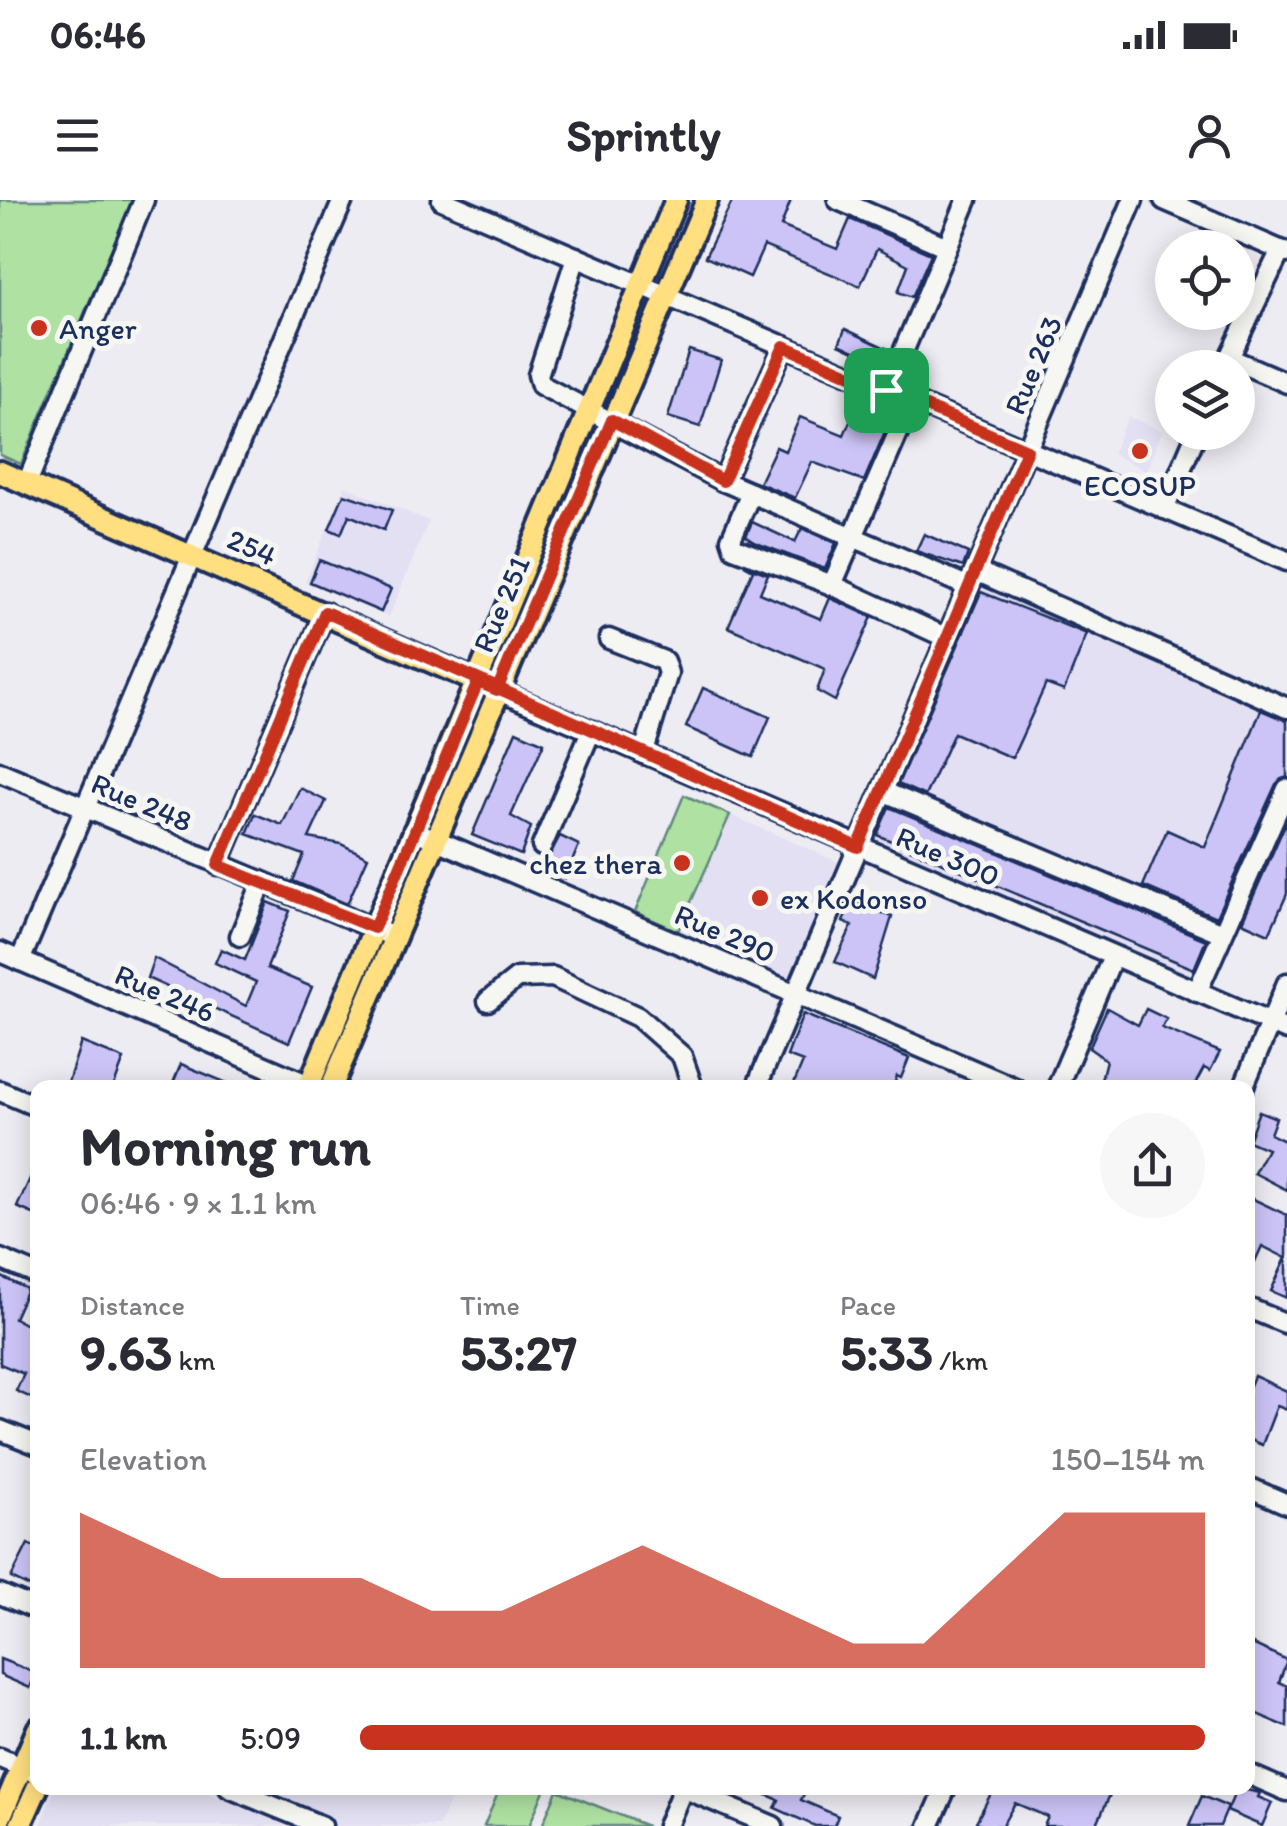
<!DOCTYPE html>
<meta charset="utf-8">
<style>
body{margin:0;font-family:Itim,sans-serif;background:#f7f7f7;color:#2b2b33;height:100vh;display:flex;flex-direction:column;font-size:38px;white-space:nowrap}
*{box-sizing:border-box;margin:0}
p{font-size:32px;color:#7c7c81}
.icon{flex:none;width:55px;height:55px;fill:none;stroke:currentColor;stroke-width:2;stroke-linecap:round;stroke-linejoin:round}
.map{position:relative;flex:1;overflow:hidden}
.panel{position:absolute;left:30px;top:880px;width:1225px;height:715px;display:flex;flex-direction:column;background:#fff;border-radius:20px;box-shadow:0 5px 25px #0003}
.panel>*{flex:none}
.buttons{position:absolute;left:1155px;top:30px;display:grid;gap:20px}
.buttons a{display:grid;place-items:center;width:100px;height:100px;border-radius:50%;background:#fff;box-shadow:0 5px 25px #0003;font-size:50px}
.pin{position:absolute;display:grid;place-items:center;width:85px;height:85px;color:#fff;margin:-42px;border-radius:20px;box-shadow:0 5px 15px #0006}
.round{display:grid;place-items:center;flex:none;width:105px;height:105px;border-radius:52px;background:#f7f7f7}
.summary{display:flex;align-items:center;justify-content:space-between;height:170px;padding:0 50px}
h1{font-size:55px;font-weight:700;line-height:75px}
.metrics{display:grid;grid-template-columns:repeat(3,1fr);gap:15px;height:170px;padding:10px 50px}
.metrics div{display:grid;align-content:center}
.metrics b{font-size:50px;font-weight:700}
.metrics small{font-size:28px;font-weight:400}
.metrics p{font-size:28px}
.chart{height:280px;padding:20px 50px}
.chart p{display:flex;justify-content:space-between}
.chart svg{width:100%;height:180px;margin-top:10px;fill:#c8321e;opacity:.7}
ul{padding:0 50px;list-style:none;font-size:32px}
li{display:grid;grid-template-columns:160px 120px 1fr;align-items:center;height:75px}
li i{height:25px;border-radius:12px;background:#c8321e}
.status{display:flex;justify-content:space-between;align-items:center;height:70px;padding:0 50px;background:#fff;direction:ltr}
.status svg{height:28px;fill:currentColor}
header{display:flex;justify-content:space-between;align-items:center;height:130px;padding:0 50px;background:#fff;font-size:45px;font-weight:700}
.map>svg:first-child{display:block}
</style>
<div class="status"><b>06:46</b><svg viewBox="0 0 49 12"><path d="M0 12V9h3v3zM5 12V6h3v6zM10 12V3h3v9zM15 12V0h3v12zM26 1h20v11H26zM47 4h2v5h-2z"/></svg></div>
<header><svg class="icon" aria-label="menu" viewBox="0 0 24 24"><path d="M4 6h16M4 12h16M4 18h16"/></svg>Sprintly<svg class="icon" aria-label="person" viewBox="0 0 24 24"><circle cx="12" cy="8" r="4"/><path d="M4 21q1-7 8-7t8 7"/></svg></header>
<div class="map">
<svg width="1287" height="1626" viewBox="0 0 1287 1626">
<rect width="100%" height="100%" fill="#eeecf3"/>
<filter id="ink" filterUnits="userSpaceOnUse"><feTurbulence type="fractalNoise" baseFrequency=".01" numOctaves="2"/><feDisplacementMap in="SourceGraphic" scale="20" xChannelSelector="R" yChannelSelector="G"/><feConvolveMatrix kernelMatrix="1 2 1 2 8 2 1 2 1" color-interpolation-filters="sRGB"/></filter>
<g filter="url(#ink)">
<g fill="#e4e0f4">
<polygon points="1128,216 1162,231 1147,271 1112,254"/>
<polygon points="345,286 429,321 389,417 305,382"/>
<polygon points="984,388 1287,521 1287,586 1199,794 864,644"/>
<polygon points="731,615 841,663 790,784 678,734"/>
<polygon points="55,1588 195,1588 288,1626 40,1626"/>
<polygon points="245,1588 455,1588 439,1626 336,1626"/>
</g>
<g fill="#aee1a2" stroke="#648880" stroke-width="2.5">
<polygon points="0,0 132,0 21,264 0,255"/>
<polygon points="684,595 730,615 678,731 635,712"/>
<polygon points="500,1588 545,1588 529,1626 484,1626"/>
<polygon points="557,1590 647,1626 542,1626"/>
</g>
<g fill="#ccc4f6" stroke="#1b2f5e" stroke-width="2.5">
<polygon points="733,0 791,0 781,26 837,49 850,19 931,54 912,97 898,92 908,65 877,49 860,86 764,46 750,77 705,57"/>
<polygon points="845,129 890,150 884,165 839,144"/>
<polygon points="689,150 721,160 700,227 668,217"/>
<polygon points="857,205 890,220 864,281 812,262 795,298 759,283 776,247 785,251 800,217 844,235"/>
<polygon points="344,294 392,310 384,330 349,315 341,334 329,329"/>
<polygon points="752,322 795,342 802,328 836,343 825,369 754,342 746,336"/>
<polygon points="924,334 968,353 963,367 916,351"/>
<polygon points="319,360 391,389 381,412 310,382"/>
<polygon points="744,365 768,374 760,393 821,419 830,398 872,417 835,501 817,491 825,469 728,427 753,370"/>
<polygon points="981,392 1087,434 1064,491 1046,484 1012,558 954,533 925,596 898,584"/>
<polygon points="703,488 770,517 753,557 686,527"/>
<polygon points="1261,510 1287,521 1287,577 1276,584 1216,717 1143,686 1167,630 1205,647"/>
<polygon points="516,531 544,543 511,616 531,627 521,655 472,635"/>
<polygon points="300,588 326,601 309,638 341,644 368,657 347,704 293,681 304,655 247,634 255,614 282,625"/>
<polygon points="889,607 1206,740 1194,769 877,635"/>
<polygon points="1287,620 1287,694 1269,734 1242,722"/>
<polygon points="560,636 579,645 565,678 542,668"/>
<polygon points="851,699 892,717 873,779 835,762 852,726 843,722"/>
<polygon points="268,702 290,711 267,768 312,787 289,842 147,778 154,758 246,806 256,782 215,763 221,749 245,760"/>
<polygon points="1107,808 1138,825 1146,809 1167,819 1162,828 1220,852 1210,871 1204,868 1193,888 1099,888 1106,860 1089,848"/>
<polygon points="803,814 909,858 901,878 897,876 893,888 792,888 803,862 787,856"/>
<polygon points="81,842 124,859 113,888 66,888"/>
<polygon points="181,864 237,887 237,888 171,888"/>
<polygon points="1259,911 1276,918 1270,934 1287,942 1287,990 1254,973 1267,949 1248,941"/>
<polygon points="38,961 38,1016 17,1007"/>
<polygon points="1251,998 1287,1015 1287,1098 1271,1091 1286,1058 1262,1046 1248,1077"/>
<polygon points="0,1076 27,1089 14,1118 38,1131 38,1201 16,1191 24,1174 0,1164"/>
<polygon points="1254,1176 1287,1191 1287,1210 1277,1206 1262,1245 1248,1239 1248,1190"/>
<polygon points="28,1344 38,1349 38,1391 11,1378"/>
<polygon points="1248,1442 1287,1460 1279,1482 1287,1486 1287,1527 1248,1510"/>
<polygon points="0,1459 36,1473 30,1488 0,1475"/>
<polygon points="751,1588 807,1588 801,1600 838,1616 834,1626 815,1626 775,1608 779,1600"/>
<polygon points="994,1588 1113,1588 1096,1626 1044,1626 1048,1617 1015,1603 1002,1626 985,1626 976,1622"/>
<polygon points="1237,1588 1260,1593 1258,1597 1272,1603 1262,1626 1227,1611"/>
<polygon points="1202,1596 1228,1607 1220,1626 1189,1626"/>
</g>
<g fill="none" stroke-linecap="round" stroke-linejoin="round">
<defs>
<g id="minor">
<polyline points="442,0 1287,361"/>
<polyline points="838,0 947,47"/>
<polyline points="1164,0 1287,53"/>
<polyline points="576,57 538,175 541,185 723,281 969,387"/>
<polyline points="1229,158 1287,183"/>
<polyline points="1224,168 1281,50"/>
<polyline points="887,190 967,0"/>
<polyline points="723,281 784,146"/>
<polyline points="27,283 144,0"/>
<polyline points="751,293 731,339 734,348 832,385 947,438"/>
<polyline points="1164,309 1197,232"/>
<polyline points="976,371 1287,508"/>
<polyline points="832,385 912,201"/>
<polyline points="609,439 664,461 668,473 643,554"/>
<polyline points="478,482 1287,830"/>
<polyline points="0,572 387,734"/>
<polyline points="882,591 1222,733"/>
<polyline points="413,630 1015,888"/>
<polyline points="542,646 591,531"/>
<polyline points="218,665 325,412"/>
<polyline points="240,736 262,683"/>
<polyline points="0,752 316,888"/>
<polyline points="20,761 343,0"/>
<polyline points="1197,792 1287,589"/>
<polyline points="488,801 517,778 553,777 638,817 682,856 693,888"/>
<polyline points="756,888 1133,0"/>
<polyline points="1057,888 1113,756"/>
<polyline points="1243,888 1287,783"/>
<polyline points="0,891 38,907"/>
<polyline points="0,1059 38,1075"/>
<polyline points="1248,1108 1287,1124"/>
<polyline points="0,1230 38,1245"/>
<polyline points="1248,1287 1287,1304"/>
<polyline points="0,1394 38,1410"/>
<polyline points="0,1558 38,1574"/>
<polyline points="1248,1574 1287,1591"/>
<polyline points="229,1588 322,1626"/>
<polyline points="683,1588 773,1626"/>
<polyline points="667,1626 683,1588"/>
<polyline points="929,1626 946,1588"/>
</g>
<g id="major">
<polyline points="0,272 478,482"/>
<polyline points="308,888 676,0"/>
<polyline points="331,888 707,0"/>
<polyline points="0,1618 38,1529"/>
<polyline points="20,1626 38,1586"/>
</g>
</defs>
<use href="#minor" stroke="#1b2f5e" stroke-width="25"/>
<use href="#major" stroke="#1b2f5e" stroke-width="28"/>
<use href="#minor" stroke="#f6f6f2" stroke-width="18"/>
<use href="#major" stroke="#ffdf80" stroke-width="20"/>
</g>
</g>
<g fill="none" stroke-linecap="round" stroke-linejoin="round" filter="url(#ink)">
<defs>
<polyline id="route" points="886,190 784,146 723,281 612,220 497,490 478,482 374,728 218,665 325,412 858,647 1027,250 886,190"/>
</defs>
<use href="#route" stroke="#fff" stroke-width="20"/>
<use href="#route" stroke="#c8321e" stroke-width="12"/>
</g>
<g fill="#c8321e" stroke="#f6f6f2" stroke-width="4">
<circle cx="39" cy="128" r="10"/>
<circle cx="1140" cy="251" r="10"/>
<circle cx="682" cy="663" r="10"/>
<circle cx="760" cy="698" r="10"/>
</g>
<g text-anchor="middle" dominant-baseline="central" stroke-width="10" stroke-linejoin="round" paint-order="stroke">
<g font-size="30" fill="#1b2f5e" stroke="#f6f6f2" text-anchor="start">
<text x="59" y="128">Anger</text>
<text x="1140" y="285" text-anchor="middle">ECOSUP</text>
<text x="662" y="663" text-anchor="end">chez thera</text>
<text x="780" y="698">ex Kodonso</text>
</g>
<g font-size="30" fill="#1b2f5e" stroke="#f6f6f2">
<text transform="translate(1033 165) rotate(-67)">Rue 263</text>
<text transform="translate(252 347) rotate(24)">254</text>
<text transform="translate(501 404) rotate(-67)">Rue 251</text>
<text transform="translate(142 602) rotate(23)">Rue 248</text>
<text transform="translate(948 656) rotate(23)">Rue 300</text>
<text transform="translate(725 733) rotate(23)">Rue 290</text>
<text transform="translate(165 793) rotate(23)">Rue 246</text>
</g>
</g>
</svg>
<div class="buttons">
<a><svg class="icon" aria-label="locate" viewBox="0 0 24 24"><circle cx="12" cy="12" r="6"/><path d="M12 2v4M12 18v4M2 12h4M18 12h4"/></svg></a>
<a><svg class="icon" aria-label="layers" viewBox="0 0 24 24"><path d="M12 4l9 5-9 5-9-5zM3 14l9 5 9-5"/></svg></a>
</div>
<div class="pin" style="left:886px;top:190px;background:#1e9e55"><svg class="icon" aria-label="arrive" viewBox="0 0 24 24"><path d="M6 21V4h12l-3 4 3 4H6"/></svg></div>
<section class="panel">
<div class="summary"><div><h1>Morning run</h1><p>06:46 · 9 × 1.1 km</p></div><a class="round"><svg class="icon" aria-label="share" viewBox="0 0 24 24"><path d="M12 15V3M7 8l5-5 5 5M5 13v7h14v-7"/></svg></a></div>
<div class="metrics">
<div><p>Distance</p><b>9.63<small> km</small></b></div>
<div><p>Time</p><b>53:27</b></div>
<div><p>Pace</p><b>5:33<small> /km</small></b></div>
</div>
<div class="chart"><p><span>Elevation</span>150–154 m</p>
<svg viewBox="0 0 160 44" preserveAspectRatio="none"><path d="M0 44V6L10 14L20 22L30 22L40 22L50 30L60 30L70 22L80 14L90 22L100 30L110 38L120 38L130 22L140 6L150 6L160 6V44z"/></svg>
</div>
<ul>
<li><b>1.1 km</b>5:09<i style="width:100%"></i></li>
</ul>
</section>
</div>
